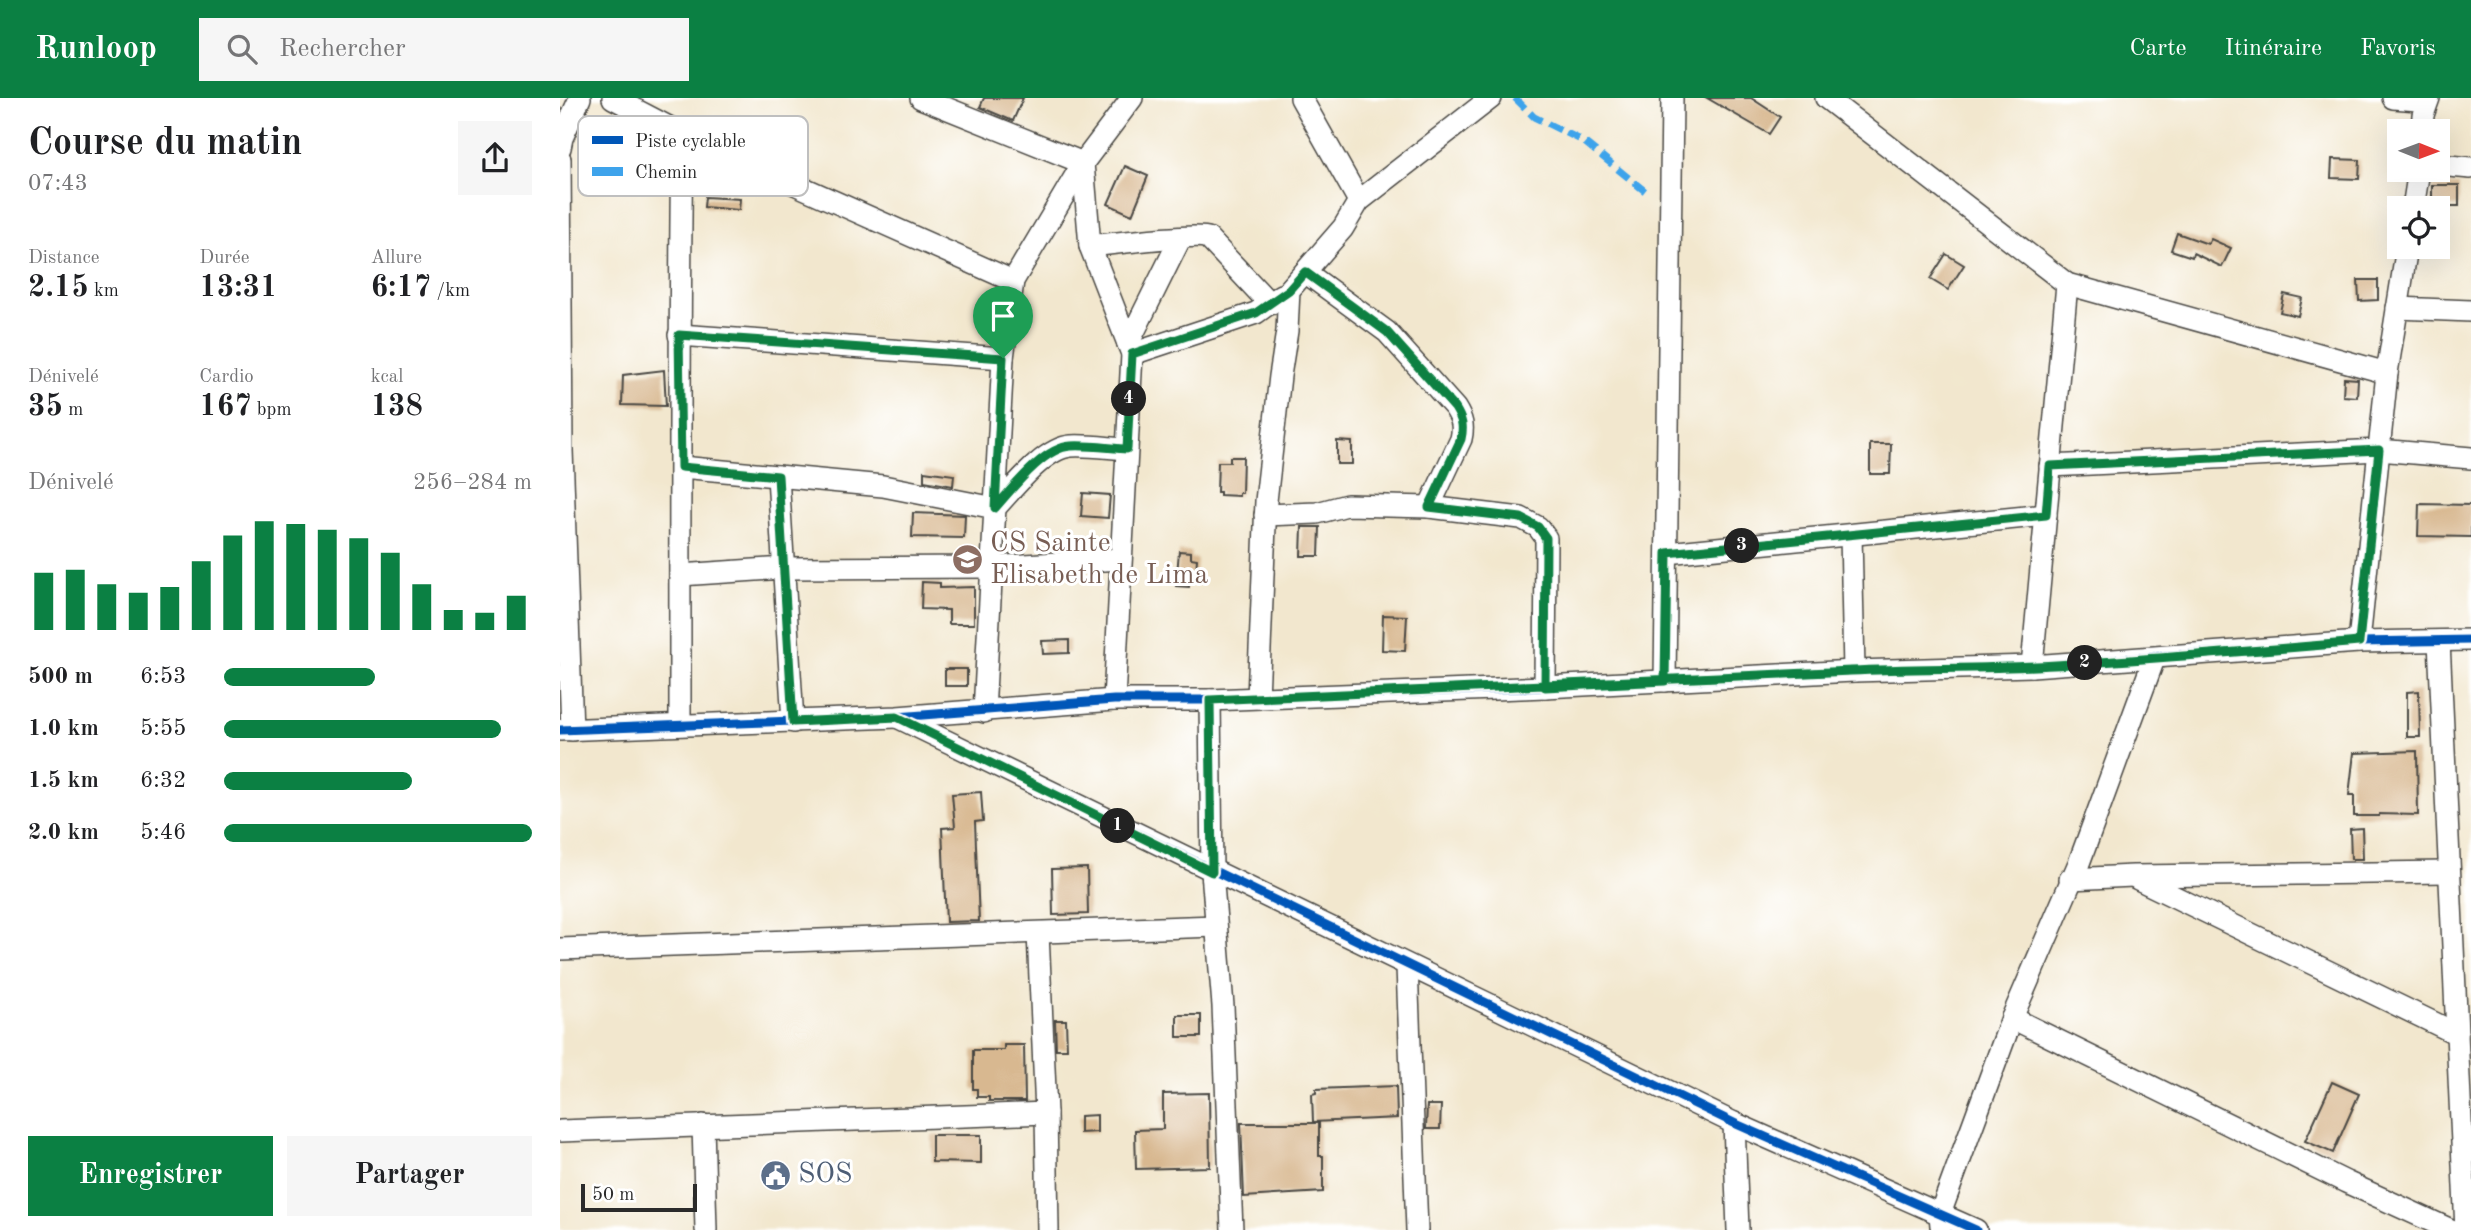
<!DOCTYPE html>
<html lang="fr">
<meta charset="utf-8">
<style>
body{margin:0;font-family:"Old Standard TT",serif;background:#f6f6f6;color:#202124;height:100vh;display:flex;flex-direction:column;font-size:26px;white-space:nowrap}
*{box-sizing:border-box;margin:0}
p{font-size:23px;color:#757577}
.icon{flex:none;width:38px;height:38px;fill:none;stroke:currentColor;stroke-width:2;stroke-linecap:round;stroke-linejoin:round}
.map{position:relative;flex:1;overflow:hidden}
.side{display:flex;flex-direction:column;background:#fff;width:560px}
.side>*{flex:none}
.needle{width:46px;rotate:91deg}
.tools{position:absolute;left:1827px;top:21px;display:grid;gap:14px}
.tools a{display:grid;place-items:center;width:63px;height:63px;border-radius:0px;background:#fff;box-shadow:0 7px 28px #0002;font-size:35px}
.scale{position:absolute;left:21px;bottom:18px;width:116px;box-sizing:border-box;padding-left:7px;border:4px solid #2b2b2b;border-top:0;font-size:19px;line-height:24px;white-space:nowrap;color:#2b2b2b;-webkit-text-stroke:5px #fff;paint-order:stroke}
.pin{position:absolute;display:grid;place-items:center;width:60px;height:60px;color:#fff;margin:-72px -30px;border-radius:50% 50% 50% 0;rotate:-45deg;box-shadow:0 0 7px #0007}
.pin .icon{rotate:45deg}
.km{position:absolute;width:35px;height:35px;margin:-18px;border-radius:50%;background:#222;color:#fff;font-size:19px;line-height:35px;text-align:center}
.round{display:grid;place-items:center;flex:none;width:74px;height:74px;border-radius:0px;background:#f6f6f6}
.overview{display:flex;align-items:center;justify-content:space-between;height:119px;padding:0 28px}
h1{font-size:38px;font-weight:700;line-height:52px}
.metrics{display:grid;grid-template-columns:repeat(3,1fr);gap:10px;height:119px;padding:7px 28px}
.metrics div{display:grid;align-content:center}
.metrics b{font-size:30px;font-weight:700}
.metrics small{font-size:19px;font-weight:400}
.metrics p{font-size:19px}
.chart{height:196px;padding:14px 28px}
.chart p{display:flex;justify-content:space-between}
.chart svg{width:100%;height:126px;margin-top:7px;stroke:#0b8043;stroke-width:6}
.cta{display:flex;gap:14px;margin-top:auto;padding:14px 28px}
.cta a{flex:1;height:80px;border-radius:0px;background:#0b8043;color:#fff;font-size:28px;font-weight:700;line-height:80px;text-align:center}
.cta a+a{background:#f6f6f6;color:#202124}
ul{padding:0 28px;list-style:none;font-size:23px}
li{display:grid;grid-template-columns:112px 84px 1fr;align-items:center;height:52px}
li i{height:18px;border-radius:9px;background:#0b8043}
header{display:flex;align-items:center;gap:42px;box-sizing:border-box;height:98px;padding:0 35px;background:#0b8043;color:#fff}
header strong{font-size:33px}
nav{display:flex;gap:38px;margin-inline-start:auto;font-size:24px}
.search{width:490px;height:63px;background:#f6f6f6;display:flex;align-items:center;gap:18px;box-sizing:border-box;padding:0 24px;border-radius:0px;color:#757577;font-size:26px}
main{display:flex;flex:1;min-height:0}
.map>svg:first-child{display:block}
</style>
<header>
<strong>Runloop</strong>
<div class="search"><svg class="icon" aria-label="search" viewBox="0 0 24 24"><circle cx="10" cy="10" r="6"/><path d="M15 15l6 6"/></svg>Rechercher</div>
<nav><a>Carte</a><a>Itinéraire</a><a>Favoris</a></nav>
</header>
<main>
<section class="side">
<div class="overview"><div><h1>Course du matin</h1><p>07:43</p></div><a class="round"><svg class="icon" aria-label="share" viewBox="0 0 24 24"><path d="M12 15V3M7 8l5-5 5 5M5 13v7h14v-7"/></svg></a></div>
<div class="metrics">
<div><p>Distance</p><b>2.15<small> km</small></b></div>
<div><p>Durée</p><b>13:31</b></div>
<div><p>Allure</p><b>6:17<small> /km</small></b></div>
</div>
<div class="metrics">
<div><p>Dénivelé</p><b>35<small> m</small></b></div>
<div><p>Cardio</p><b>167<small> bpm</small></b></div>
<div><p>kcal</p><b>138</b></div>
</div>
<div class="chart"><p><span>Dénivelé</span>256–284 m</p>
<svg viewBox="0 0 160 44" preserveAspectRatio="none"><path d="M5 44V24M15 44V23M25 44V28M35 44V31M45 44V29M55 44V20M65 44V11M75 44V6M85 44V7M95 44V9M105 44V12M115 44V17M125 44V28M135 44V37M145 44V38M155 44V32"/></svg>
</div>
<ul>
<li><b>500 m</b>6:53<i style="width:49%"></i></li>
<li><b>1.0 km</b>5:55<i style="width:90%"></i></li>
<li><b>1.5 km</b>6:32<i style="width:61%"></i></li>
<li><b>2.0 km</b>5:46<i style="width:100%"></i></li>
</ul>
<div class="cta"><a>Enregistrer</a><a>Partager</a></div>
</section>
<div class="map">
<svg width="1911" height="1132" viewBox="0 0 1911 1132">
<rect width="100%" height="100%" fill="#fff"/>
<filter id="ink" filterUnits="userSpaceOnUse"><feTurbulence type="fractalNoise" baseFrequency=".0143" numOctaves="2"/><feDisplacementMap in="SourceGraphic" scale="14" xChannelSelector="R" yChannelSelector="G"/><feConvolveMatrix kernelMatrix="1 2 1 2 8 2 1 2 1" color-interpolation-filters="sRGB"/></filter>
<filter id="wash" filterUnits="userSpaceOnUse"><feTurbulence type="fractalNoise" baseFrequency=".00686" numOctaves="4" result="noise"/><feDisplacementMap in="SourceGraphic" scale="28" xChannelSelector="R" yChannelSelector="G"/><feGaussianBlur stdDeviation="1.57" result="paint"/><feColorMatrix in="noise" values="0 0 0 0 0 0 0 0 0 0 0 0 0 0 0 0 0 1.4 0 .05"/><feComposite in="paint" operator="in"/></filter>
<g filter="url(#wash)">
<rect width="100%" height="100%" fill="#f2e7ce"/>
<g id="blocks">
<g fill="#d8b890">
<polygon points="424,0 463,0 453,23 420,9"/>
<polygon points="1147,0 1191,0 1220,19 1209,36"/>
<polygon points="1772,61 1800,62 1799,81 1771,80"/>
<polygon points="565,68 588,78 572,117 548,106"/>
<rect x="1872" y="87" width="27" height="21"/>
<polygon points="145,99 180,101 179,112 144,109"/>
<polygon points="1617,135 1648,146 1651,141 1671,150 1662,169 1633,155 1632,159 1611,152"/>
<polygon points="1386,156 1404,167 1388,192 1370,181"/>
<polygon points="1798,182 1818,182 1818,202 1799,203"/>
<polygon points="1724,196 1742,200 1738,218 1720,214"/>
<polygon points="104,272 106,308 62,307 63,277"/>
<polygon points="1784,280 1798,281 1797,299 1783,298"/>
<polygon points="777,343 792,344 792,366 777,366"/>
<polygon points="1310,346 1331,346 1330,376 1310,376"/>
<polygon points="670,359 683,359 682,395 679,395 679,398 660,397 660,394 657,394 658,364 670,364"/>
<polygon points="364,373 394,377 393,388 364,383"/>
<polygon points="523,395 550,397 548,420 521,418"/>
<polygon points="1859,406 1911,407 1911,439 1858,438"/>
<polygon points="353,415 405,417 404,440 352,439"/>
<polygon points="742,429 760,429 759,458 741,458"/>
<polygon points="619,453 631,454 631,460 637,461 636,474 630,474 629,489 616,488"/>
<polygon points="362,484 380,485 380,490 414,489 414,526 389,526 389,512 361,511"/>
<polygon points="823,517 847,518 845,553 822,552"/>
<polygon points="509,542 509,555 483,556 482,543"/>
<rect x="385" y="571" width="22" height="17"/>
<polygon points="1859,593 1860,639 1847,639 1847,594"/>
<polygon points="1857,653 1858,717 1819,716 1819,718 1794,718 1794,697 1789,697 1794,655"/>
<polygon points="421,694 423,723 415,724 419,823 386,824 382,730 395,729 392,696"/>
<polygon points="1802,730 1803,761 1791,761 1790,731"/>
<polygon points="527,770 528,816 493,817 492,771"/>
<rect x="617" y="917" width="24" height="22"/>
<polygon points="495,922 506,922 507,951 496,951"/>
<polygon points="444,947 464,947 465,1003 429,1003 429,999 417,999 417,991 413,991 413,952 444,952"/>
<polygon points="1772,984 1799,996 1773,1055 1745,1043"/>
<polygon points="836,988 837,1020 753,1024 752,996 756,995 756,991"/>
<polygon points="649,995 650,1069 576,1071 575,1032 603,1031 603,996"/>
<polygon points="867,1007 881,1007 880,1031 866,1031"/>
<polygon points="537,1017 537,1034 520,1035 520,1018"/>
<polygon points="681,1025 759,1025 759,1058 763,1058 763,1094 684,1099"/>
<polygon points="372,1037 421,1037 421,1065 372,1064"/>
</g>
</g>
</g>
<g filter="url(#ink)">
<use href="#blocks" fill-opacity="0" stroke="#494743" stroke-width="2"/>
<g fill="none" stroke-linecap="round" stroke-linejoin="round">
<defs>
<g id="minor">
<polyline points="53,0 122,36 453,183"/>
<polyline points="361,0 523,65"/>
<polyline points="741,0 799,103"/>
<polyline points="1266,0 1507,186 1827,275"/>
<polyline points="1833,0 1858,2"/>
<polyline points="1862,33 1863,17 1869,0"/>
<polyline points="0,50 2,40 20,0"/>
<polyline points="0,61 2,352 12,632"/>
<polyline points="523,65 530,148 572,256 554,602"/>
<polyline points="1878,67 1911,70"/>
<polyline points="1853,110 1859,72"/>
<path d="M 530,148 C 549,146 638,135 648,140 L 710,206"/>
<path d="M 745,174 L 827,234 L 895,310 C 902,321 904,328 901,341 L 869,409"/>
<polyline points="1837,210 1911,213"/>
<polyline points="119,237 443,260"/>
<polyline points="568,246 620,141"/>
<polyline points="572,256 696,215 721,197"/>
<polyline points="1490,368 1819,352 1911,360"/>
<path d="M 121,369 L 323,388 L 435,410 C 453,391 484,350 511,348 C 529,347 549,350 567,351"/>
<polyline points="218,378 233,624"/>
<polyline points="705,417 757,415 787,407 869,409 961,420 978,429 986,440 985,589"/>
<polyline points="1291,437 1294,573"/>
<polyline points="1107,455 1486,417"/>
<polyline points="120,477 225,470 431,469 561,461"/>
<polyline points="1879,543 1906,1132"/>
<polyline points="1799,544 1827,275 1847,149"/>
<polyline points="1472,568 1507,186"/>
<polyline points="1105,583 1112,0"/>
<polyline points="698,600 706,403 720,278 727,233 729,192 783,130 799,103 931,0"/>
<polyline points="650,602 652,774 663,908 672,1132"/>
<polyline points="424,614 443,260 453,183 523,65 572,0"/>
<polyline points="339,620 1174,1025 1416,1132"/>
<path d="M 120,627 C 120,430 119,233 122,36"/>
<polyline points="0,632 337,619 554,602 650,602 985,589 1294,573 1472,568 1799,544 1911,542"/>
<polyline points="1510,781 1573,778 1888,774"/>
<polyline points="1578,781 1897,936"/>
<polyline points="478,835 486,1015 488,1132"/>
<polyline points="0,851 656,828"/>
<polyline points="847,868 857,1132"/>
<polyline points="1452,920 1786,1084 1891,1132"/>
<polyline points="1174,1025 1178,1132"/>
<polyline points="143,1027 146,1132"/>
<polyline points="0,1033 486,1015"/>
<polyline points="1381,1128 1380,1116 1452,920 1519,765 1594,561"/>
</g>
</defs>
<use href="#minor" stroke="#494743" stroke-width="24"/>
<use href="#minor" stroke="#fff" stroke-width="21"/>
<polyline stroke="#3ea3eb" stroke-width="7" stroke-dasharray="14 7" stroke-linecap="butt" points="955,0 974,19 1023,43 1086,94"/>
<defs>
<g id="cycleway">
<polyline points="341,621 1174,1025 1416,1132"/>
<polyline points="0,632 337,619 554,602 650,602 985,589 1294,573 1472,568 1799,544 1911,542"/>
</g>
</defs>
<use href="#cycleway" stroke="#fff" stroke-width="13"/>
<use href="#cycleway" stroke="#0057b8" stroke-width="9"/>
</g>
</g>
<g fill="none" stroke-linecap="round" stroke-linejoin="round" filter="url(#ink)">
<defs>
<path id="route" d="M 443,260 L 119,237 L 121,369 L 218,378 L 233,624 L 337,619 L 652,774 L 650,602 C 864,592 1078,583 1291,573 C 1353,570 1415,571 1476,568 C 1584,562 1691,553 1799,544 L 1819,352 L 1490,368 L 1486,417 L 1107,455 L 1105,583 L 985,589 L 986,440 L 978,429 L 961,420 L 869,409 L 901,341 C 904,328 902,321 895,310 L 827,234 L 745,174 L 729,192 L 696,215 L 572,256 L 567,351 C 549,350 529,347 511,348 C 484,349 452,391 435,410 L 443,260"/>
</defs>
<use href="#route" stroke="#fff" stroke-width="14"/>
<use href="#route" stroke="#0b8043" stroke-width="9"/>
</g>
<defs>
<symbol id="school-disc" viewBox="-11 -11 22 22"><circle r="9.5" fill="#8d6e63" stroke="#fff"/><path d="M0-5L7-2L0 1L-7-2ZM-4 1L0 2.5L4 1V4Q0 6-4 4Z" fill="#fff"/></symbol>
<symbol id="civic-disc" viewBox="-11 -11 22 22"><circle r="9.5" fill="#5c6f8a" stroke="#fff"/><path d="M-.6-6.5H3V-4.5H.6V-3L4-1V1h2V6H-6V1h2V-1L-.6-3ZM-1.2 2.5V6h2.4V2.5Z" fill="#fff"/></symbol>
</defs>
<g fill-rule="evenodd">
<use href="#school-disc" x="390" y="444" width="35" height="35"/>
<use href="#civic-disc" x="198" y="1060" width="35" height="35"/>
</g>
<g text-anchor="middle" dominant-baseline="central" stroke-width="6" stroke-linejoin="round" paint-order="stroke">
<g font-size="28" fill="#785e54" stroke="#fff" text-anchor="start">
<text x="430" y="446">CS Sainte<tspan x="430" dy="32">Elisabeth de Lima</tspan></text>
</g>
<g font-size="28" fill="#4e5e75" stroke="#fff" text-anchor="start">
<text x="238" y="1077">SOS</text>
</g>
</g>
<rect x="18" y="18" width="230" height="80" rx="10" fill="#fff" stroke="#bfbfbf" stroke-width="2"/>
<rect x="32" y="38" width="31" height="8" fill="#0057b8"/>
<rect x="32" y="69" width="31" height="9" fill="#3ea3eb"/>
<g font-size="19" fill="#2b2b2b">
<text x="75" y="49">Piste cyclable</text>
<text x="75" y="80">Chemin</text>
</g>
</svg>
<div class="tools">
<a><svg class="needle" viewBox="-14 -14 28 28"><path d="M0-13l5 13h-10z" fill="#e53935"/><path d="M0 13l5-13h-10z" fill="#757577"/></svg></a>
<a><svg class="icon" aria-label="locate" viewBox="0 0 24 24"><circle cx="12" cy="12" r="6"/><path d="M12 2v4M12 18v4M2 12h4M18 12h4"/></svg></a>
</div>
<div class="scale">50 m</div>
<div class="pin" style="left:443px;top:260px;background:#1e9e55"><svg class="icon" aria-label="arrive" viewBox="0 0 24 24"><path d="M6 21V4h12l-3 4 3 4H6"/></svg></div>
<b class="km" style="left:558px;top:728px">1</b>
<b class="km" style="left:1525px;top:565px">2</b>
<b class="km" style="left:1182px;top:448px">3</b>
<b class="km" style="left:569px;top:301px">4</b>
</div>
</main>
